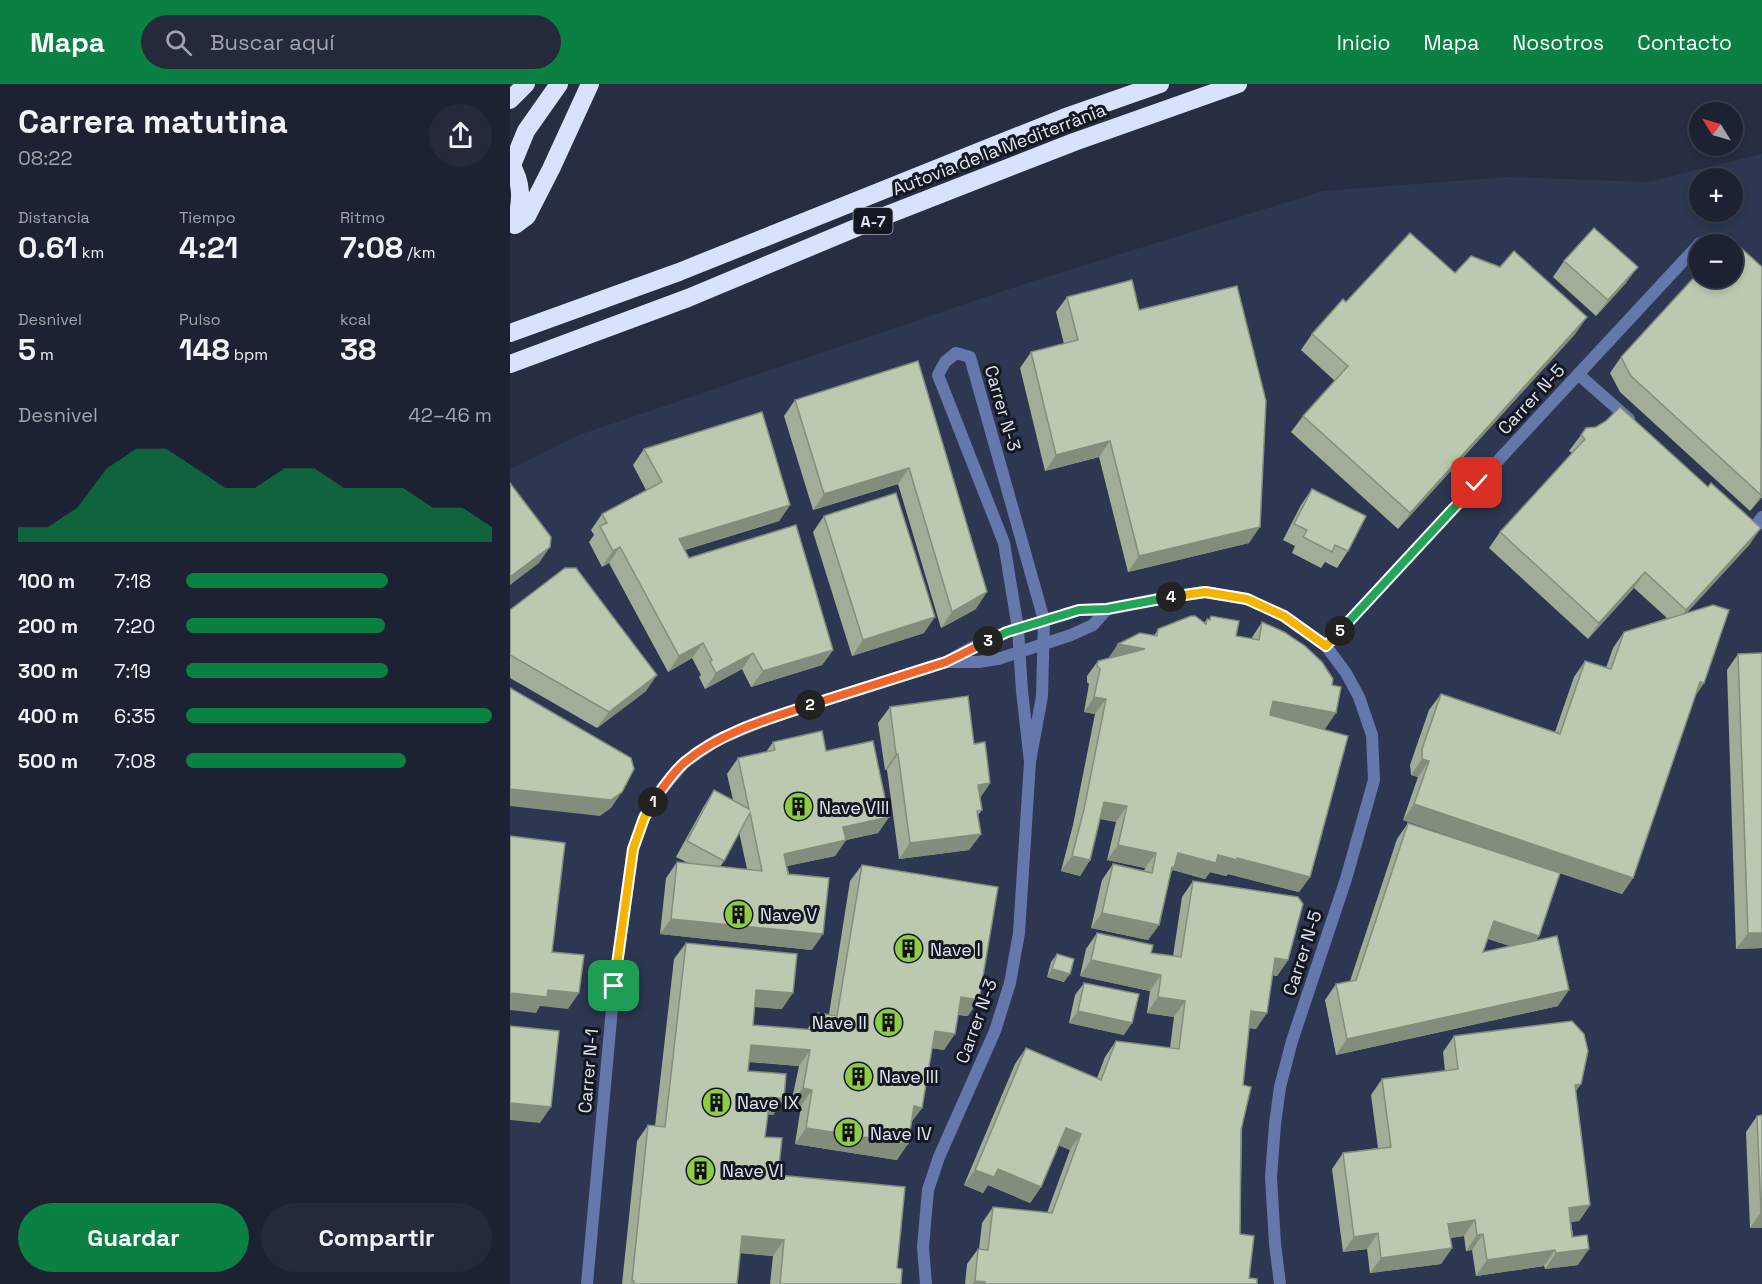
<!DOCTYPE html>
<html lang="es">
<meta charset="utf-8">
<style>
body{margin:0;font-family:"Space Grotesk",sans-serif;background:#252a3a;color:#f1f3f6;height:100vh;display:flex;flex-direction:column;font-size:22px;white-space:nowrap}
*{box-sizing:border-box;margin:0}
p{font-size:20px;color:#a0a4ac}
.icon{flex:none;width:33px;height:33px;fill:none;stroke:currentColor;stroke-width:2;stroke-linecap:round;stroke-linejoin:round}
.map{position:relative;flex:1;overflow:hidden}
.sheet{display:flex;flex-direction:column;background:#1d2232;width:510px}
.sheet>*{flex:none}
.needle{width:39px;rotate:307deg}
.controls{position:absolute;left:1179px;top:18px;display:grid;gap:12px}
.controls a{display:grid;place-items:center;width:54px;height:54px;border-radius:50%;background:#1d2232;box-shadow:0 3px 9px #0003,0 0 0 2px #3b3f4d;font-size:30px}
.pin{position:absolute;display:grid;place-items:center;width:51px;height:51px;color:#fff;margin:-26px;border-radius:12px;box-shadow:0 3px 9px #0006}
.km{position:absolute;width:30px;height:30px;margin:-15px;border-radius:50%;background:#222;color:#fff;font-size:16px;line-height:30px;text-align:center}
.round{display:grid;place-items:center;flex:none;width:63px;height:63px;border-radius:32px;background:#252a3a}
.summary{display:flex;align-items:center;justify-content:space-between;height:102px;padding:0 18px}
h1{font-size:33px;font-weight:700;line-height:45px}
.metrics{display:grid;grid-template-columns:repeat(3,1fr);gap:9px;height:102px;padding:6px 18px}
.metrics div{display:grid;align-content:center}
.metrics b{font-size:30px;font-weight:700}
.metrics small{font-size:16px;font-weight:400}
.metrics p{font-size:16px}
.chart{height:168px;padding:12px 18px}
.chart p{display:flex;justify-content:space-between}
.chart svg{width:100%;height:108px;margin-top:6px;fill:#0b8043;opacity:.7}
.action{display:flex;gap:12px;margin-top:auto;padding:12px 18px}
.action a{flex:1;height:69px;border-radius:36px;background:#0b8043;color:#fff;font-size:24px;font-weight:700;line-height:69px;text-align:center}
.action a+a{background:#252a3a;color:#f1f3f6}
ul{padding:0 18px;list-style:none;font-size:20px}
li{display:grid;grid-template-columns:96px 72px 1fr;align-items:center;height:45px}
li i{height:15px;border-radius:8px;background:#0b8043}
header{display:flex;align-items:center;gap:36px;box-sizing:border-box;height:84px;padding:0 30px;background:#0b8043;color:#fff}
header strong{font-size:28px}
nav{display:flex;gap:33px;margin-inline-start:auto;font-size:21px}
.search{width:420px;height:54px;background:#252a3a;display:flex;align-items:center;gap:15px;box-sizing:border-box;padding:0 21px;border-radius:33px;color:#a0a4ac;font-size:22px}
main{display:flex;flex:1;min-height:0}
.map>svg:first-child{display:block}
</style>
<header>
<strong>Mapa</strong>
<div class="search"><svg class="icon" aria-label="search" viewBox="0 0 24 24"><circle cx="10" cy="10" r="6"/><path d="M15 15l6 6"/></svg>Buscar aquí</div>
<nav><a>Inicio</a><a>Mapa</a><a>Nosotros</a><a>Contacto</a></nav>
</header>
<main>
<section class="sheet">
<div class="summary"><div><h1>Carrera matutina</h1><p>08:22</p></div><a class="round"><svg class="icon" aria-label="share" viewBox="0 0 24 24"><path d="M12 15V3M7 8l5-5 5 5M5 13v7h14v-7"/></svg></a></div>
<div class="metrics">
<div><p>Distancia</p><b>0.61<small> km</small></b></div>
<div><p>Tiempo</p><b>4:21</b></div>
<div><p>Ritmo</p><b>7:08<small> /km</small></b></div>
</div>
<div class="metrics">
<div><p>Desnivel</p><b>5<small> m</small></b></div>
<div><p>Pulso</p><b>148<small> bpm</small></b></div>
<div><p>kcal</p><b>38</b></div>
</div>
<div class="chart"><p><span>Desnivel</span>42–46 m</p>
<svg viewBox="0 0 160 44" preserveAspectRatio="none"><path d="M0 44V38L10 38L20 30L30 14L40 6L50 6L60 14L70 22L80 22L90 14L100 14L110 22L120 22L130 22L140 30L150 30L160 38V44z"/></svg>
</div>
<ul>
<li><b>100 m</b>7:18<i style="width:66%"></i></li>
<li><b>200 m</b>7:20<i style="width:65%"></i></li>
<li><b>300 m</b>7:19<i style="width:66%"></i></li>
<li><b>400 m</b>6:35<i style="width:100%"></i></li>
<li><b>500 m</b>7:08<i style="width:72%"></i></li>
</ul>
<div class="action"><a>Guardar</a><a>Compartir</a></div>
</section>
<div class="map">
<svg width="1252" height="1200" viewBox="0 0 1252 1200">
<rect width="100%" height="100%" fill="#272e42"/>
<path fill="#2e3751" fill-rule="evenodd" d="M 1252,70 L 1252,1200 L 0,1200 L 0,385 L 69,351 L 511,201 L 813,107 L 998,93 L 1138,98 ZM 1190,94 L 1222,94 L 1222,128 L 1190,128 ZM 1190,160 L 1222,160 L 1222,194 L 1190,194 Z"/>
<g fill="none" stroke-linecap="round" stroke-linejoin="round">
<g stroke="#6578ac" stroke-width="12">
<polyline points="1068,290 1119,335"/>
<polyline points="1235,438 1243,445 1252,433"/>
<polyline points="816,562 1190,159 1202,157 1208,160"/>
<polyline points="437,578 468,578 488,575 561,551 583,541 597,525"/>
<polyline points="77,1200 104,902 123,765 134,734 150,707 174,679 207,656 260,634 436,578 461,564 497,548 569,526 597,525 647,515 695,508 737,515 774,532 816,562 836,589 849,613 862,651 864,696 836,795 782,957 770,1003 765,1040 761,1093 765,1160 770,1200"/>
<polyline points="416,1200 413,1163 418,1106 429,1073 485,947 500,899 509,849 520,678 532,612 534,536 460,273 446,269 435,278 428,291 494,459 508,545 512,607 520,678"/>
</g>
<g stroke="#d8e2fc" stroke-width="18">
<polyline points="0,16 16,0"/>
<path d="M 0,79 C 13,99 12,118 5,140"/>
<polyline points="2,81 16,47 49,0"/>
<polyline points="5,141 17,132 41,85 80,0"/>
<polyline points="0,249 169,188 553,34 650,0"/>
<polyline points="0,280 178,214 372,133 564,58 728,0"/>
</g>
</g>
<g fill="#a1ad97" fill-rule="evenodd">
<polygon points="1054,177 1116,199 1086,232 1043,193"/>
<polygon points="990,183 1066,249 888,445 781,348 793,332 825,297 791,266 802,250 836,218 945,189"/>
<polygon points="1252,183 1252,413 1240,427 1110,308 1100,289 1111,273"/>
<polygon points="557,213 629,226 739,459 618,488 589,373 535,387 510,284 521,268 554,260 546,228"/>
<polygon points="408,277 466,525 431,544 388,400 303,426 274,332 285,316"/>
<polygon points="1071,351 1240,460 1177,528 1194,599 1185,612 1123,794 1112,810 893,736 908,693 901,691 900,681 919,626 931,610 1045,648 1064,593 1075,577 1096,584 1103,564 1114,548 1157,534 1124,504 1078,555 979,464 990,448 1062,369 1059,367"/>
<polygon points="134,365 280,421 269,437 175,466 179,474 323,566 312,581 241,603 232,585 195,605 189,593 191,591 182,574 158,588 99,479 92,483 79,458 84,451 81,446 92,430 136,406 123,381"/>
<polygon points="802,405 838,467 827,484 815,478 811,484 782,469 785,462 773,456 791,421"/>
<polygon points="314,432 414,549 342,572 303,448"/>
<polygon points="0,526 136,607 87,644 0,594"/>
<polygon points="701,532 726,552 741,555 752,538 815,645 801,642 800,793 789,808 718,790 716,792 700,788 695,795 663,786 660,790 649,841 638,856 581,844 592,796 603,780 634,787 635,784 597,776 606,738 590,735 580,776 570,792 551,787 563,741 585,630 574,628 579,600 577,598 577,592 588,577 598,574 644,552 648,545 694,539 697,535 699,535"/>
<polygon points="1252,569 1252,864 1226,865 1217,586 1228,570"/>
<polygon points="380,623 464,660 480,699 470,714 472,726 468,731 471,750 459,766 389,775 377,686 375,686 368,639"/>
<path d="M 263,658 L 316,667 L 379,733 L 368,749 L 336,756 L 325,772 L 277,782 L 302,866 L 150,850 L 156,794 L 167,778 L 178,779 L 166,773 L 194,722 L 204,706 L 223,716 L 217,690 L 228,674 L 256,668 ZM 229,748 L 237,785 L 210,783 L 214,777 Z"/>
<path d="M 898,739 L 1029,852 L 1026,856 L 1048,922 L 826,971 L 815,916 L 826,900 L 840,897 L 887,755 ZM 978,855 L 1000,862 L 973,868 Z"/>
<polygon points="352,781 458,932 448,931 434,966 422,964 412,1024 401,1038 387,1076 285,1060 291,1022 281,1020 289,982 239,978 238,987 274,1015 263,1031 258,1030 255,1053 268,1091 387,1184 391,1200 260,1200 263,1172 230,1169 227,1200 112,1200 127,1057 138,1041 145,1042 164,875 176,859 272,925 245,923 243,941 297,946 308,929 319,930 340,797"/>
<polygon points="683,797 778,876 767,892 763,891 746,945 739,944 733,1001 730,1150 739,1194 747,1200 455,1200 457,1180 468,1165 469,1165 472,1139 483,1123 537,1129 560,1066 549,1061 531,1103 520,1119 478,1101 473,1109 454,1101 505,980 516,964 587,994 595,973 606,957 660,964 664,933 637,929 640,907 570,892 576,865 587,849 641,869 663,872 672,813"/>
<polygon points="547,870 554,898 537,893 541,878"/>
<polygon points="574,899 614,951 559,939 565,911"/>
<polygon points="944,952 1066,1008 1080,1121 1069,1137 1061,1138 1068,1181 1035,1185 1034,1182 966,1192 962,1166 956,1167 954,1152 940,1154 942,1164 931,1180 860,1189 857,1165 833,1168 822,1085 833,1069 868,1064 861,1011 872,995 935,987 933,968"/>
<polygon points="1247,1032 1252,1144 1240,1144 1236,1048"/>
</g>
<g fill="#838d7b">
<polygon points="1128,183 1116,199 1086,232 1098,216"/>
<polygon points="1077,233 1066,249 888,445 900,429"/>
<polygon points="600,357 589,373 535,387 546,371"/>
<polygon points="399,384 388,400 303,426 314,410"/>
<polygon points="1252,410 1252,413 1240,427"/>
<polygon points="280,421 269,437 158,471 169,455"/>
<polygon points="750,443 739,459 618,488 629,472"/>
<polygon points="1251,444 1240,460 1165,542 1176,526"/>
<polygon points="40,463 29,479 0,501 0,493"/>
<polygon points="110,463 99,479 92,483 103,467"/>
<polygon points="1135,488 1124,504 1078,555 1089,539"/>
<polygon points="477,508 466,525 431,544 442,528"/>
<polygon points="425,533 414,549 342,572 353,556"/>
<polygon points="193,559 182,574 158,588 169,572"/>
<polygon points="608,560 635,565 597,576"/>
<polygon points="323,566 312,581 241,603 253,587"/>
<polygon points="243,569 232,585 195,605 206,589"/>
<polygon points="147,591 136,607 87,644 99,628"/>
<polygon points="1190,598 1194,599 1183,615"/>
<polygon points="584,613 596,615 585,630 574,628"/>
<polygon points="763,617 826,629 815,645 752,633"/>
<polygon points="386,670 388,670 377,686 375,686"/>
<polygon points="912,675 919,677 908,693 901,691"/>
<polygon points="480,699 469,715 468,701"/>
<polygon points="0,705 112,708 101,724 90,732 0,722"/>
<polygon points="594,718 617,722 606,738 583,733"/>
<polygon points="904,720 1123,794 1112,810 893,736"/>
<polygon points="379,733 368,749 322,759 333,743"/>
<polygon points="471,750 459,766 389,775 400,759"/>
<polygon points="336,756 325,772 263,785 274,770"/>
<polygon points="608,761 646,769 635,784 597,776"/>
<polygon points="668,769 708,771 727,774 800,793 789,808 718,790 716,792 700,788 695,795 663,786 654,799"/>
<polygon points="562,772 580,776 570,792 551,787"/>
<polygon points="592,829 649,841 638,856 581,844"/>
<polygon points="161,835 313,850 302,866 150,850"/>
<polygon points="984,837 1029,852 1018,868 973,853"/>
<polygon points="1238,849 1252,849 1252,864 1226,865"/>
<polygon points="765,874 778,876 767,892 754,890"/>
<polygon points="581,876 651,891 640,907 570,892"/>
<polygon points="542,885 560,890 554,898 537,893"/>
<polygon points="38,906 69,909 58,925 30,922 26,929 0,926 0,909"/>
<polygon points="246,906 283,909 272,925 235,922"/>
<polygon points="1059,906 1048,922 826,971 837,955"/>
<polygon points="451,913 469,916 458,932 440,929"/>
<polygon points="648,913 675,917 664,933 637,929"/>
<polygon points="568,927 622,939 614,951 559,939"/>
<polygon points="741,927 757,929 746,945 730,942"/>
<polygon points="425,947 445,950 434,966 414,963"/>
<polygon points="241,961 300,966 289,982 230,977"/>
<polygon points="1071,1000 1060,1016 1065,1001"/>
<polygon points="293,1004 302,1006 291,1022 281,1020"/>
<polygon points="260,1013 274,1015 263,1031 249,1029"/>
<polygon points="0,1019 41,1023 30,1039 0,1036"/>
<polygon points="404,1022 412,1024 400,1040"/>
<polygon points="296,1044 398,1060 387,1076 285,1060"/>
<polygon points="556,1044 571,1050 560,1066 545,1060"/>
<polygon points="488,1085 531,1103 520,1119 478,1101 473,1109 454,1101 465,1086"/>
<polygon points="1080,1121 1069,1137 1048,1140 1059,1124"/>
<polygon points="1251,1128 1252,1128 1252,1144 1240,1144"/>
<polygon points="965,1136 954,1152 927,1156 938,1140"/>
<polygon points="868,1149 857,1165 833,1168 844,1153"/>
<polygon points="973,1150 962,1166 956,1167 967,1151"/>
<polygon points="232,1152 274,1156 263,1172 221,1168"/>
<polygon points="942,1164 931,1180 860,1189 871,1174"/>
<polygon points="1079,1165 1068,1181 1035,1185 1046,1169"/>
<polygon points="1045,1166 1034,1182 966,1192 977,1176"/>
<polygon points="465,1197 475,1198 474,1200 462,1200"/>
</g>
<g fill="#bbc9b0" stroke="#838d7b" stroke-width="1.5">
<polygon points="1084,144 1128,183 1098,216 1054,177"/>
<polygon points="900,149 945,189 961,172 990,183 1004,167 1077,233 900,429 793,332 838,282 802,250 833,215 836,218"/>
<polygon points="1220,154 1252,183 1251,411 1121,292 1111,273 1190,187 1190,194 1222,194 1222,160 1214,160"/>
<polygon points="622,196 629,226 727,202 756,317 750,443 629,472 600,357 546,371 521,268 568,256 557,213"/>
<polygon points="408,277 477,508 442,528 399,384 314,410 285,316"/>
<polygon points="1110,323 1198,403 1201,399 1251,444 1176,526 1135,488 1089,539 990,448 1075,355 1071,351 1076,344 1086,343 1096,337"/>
<polygon points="252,328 280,421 169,455 179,474 286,441 323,566 253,587 243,569 206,589 200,578 202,576 193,559 169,572 110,463 103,467 90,442 97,439 92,430 152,398 134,365"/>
<polygon points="0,399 41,453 40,463 0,493"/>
<polygon points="802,405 856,432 838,467 825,461 822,468 793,453 797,446 784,440"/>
<polygon points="386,409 425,533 353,556 314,432"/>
<polygon points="55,484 66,484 147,591 99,628 0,571 0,526"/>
<polygon points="1203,521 1219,526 1194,599 1190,598 1123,794 904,720 919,677 912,675 912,665 931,610 1050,650 1075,577 1101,585 1114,548"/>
<polygon points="681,532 685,532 696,540 697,535 700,536 701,532 729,537 726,552 749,556 752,538 774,548 795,562 812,578 823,595 822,601 831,603 826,629 763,617 760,631 838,652 800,793 727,774 727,776 708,771 706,779 668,769 664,784 662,783 649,841 592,829 603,780 642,789 646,769 608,761 617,722 594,718 580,776 562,772 574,725 596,615 584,613 590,585 587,582 588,577 635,565 608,560 630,549 647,552 648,545"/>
<polygon points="1252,569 1252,849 1238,849 1228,570"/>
<polygon points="0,604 121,674 124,685 112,708 101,716 0,705"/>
<polygon points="458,612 464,660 475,658 480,699 468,701 472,726 467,727 471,750 400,759 388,670 386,670 380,623"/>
<polygon points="312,647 316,667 363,657 379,733 333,743 336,756 274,770 278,790 319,794 313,850 161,835 167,778 252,787 240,729 214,777 177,757 204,706 239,725 228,674 265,666 263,658"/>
<polygon points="898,739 1050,789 1029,852 984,837 973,868 1047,852 1059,906 837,955 826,900 846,896"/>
<polygon points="0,752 55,759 42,868 74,871 69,909 38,906 37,913 0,909"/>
<polygon points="352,781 488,803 469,916 451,913 445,950 425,947 412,1024 404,1022 398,1060 296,1044 302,1006 293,1004 300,966 241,961 238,987 276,990 274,1015 260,1013 255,1053 272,1054 268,1091 395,1103 387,1184 392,1185 391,1200 270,1200 274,1156 232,1152 227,1200 124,1200 124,1197 122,1197 138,1041 155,1043 176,859 287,870 283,909 246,906 243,941 305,946 308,929 327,932"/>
<polygon points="683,797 788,813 793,820 778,876 765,874 757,929 741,927 733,1001 741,1003 731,1046 730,1150 744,1152 739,1194 747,1195 747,1200 475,1200 475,1198 465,1197 468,1165 478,1166 483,1123 542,1129 571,1050 556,1044 531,1103 488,1085 484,1093 465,1086 516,964 591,996 606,957 669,965 675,917 648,913 651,891 581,876 587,849 643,861 641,869 671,873"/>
<polygon points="547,870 564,875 560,890 542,885"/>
<polygon points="574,899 629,910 622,939 568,927"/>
<polygon points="1062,937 1074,950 1078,967 1071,1000 1065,1001 1080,1121 1059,1124 1062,1153 1077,1151 1079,1165 1046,1169 1045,1166 977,1176 973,1150 967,1151 965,1136 938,1140 942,1164 871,1174 868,1149 844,1153 833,1069 881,1063 872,995 948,985 944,952"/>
<polygon points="0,942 49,947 41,1023 0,1019"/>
<polygon points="1252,1031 1252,1128 1251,1128 1247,1032"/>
</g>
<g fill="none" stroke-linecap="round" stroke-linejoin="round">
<defs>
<polyline id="split-1" points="104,902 123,765 134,734 143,718"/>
<path id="split-2" d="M 143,718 C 152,705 162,689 175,678 C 210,649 257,635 300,621"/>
<polyline id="split-3" points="300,621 436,578 478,557"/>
<polyline id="split-4" points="478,557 497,548 569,526 597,525 661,513"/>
<polyline id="split-5" points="661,513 695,508 737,515 774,532 816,562 830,547"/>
<polyline id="split-6" points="830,547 967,399"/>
</defs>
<use href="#split-1" stroke="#fff" stroke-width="12"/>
<use href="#split-2" stroke="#fff" stroke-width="12"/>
<use href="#split-3" stroke="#fff" stroke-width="12"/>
<use href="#split-4" stroke="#fff" stroke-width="12"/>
<use href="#split-5" stroke="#fff" stroke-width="12"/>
<use href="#split-6" stroke="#fff" stroke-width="12"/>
<use href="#split-1" stroke="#f5b400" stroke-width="8"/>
<use href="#split-2" stroke="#f0652b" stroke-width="8"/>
<use href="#split-3" stroke="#f0652b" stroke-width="8"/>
<use href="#split-4" stroke="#22a559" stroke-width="8"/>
<use href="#split-5" stroke="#f5b400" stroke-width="8"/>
<use href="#split-6" stroke="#22a559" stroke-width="8"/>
</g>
<defs>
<symbol id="building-disc" viewBox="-11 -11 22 22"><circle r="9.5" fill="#8ecd43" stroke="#131720"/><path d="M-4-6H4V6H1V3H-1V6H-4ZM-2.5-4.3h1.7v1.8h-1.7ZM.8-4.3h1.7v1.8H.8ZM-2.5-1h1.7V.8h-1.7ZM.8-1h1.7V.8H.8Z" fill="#111"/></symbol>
</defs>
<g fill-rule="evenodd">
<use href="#building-disc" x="272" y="706" width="33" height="33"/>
<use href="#building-disc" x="212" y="814" width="33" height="33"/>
<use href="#building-disc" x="382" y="848" width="33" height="33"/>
<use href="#building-disc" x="362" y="922" width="33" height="33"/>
<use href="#building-disc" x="332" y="976" width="33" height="33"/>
<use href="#building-disc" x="190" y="1002" width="33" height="33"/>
<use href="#building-disc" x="322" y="1032" width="33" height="33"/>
<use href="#building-disc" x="174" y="1070" width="33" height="33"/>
</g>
<g text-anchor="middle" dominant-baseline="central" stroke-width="6" stroke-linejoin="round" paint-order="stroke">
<rect fill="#131720" stroke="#a2a6b2" stroke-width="1.5" x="343.5" y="124" width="39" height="26" rx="4.5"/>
<g font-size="16" font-weight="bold" fill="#dfe4f1">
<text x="363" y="137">A-7</text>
</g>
<g font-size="18" fill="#dfe4f1" stroke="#131720">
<text transform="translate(489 65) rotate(-21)">Autovia de la Mediterrània</text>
<text transform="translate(1021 315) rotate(-47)">Carrer N-5</text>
<text transform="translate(493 324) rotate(74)">Carrer N-3</text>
<text transform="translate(792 869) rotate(-72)">Carrer N-5</text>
<text transform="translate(466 937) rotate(-70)">Carrer N-3</text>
<text transform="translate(78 987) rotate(-85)">Carrer N-1</text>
</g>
<g font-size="18" fill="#dfe4f1" stroke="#131720" text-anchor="start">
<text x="309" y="723">Nave VIII</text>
<text x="250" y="830">Nave V</text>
<text x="420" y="865">Nave I</text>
<text x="357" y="938" text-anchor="end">Nave II</text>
<text x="369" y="992">Nave III</text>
<text x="227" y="1018">Nave IX</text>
<text x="360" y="1049">Nave IV</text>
<text x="212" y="1086">Nave VI</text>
</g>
</g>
</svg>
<div class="controls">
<a><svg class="needle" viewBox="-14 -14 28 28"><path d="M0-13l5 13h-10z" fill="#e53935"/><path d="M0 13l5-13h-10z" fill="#a0a4ac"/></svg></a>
<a>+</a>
<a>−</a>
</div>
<div class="pin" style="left:104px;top:902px;background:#1e9e55"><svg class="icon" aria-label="arrive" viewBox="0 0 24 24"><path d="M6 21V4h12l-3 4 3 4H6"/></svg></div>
<div class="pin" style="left:967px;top:399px;background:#d93025"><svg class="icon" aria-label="check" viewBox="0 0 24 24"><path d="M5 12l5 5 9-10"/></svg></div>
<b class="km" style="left:143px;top:718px">1</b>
<b class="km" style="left:300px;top:621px">2</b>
<b class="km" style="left:478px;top:557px">3</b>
<b class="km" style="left:661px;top:513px">4</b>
<b class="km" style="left:830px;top:547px">5</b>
</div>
</main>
